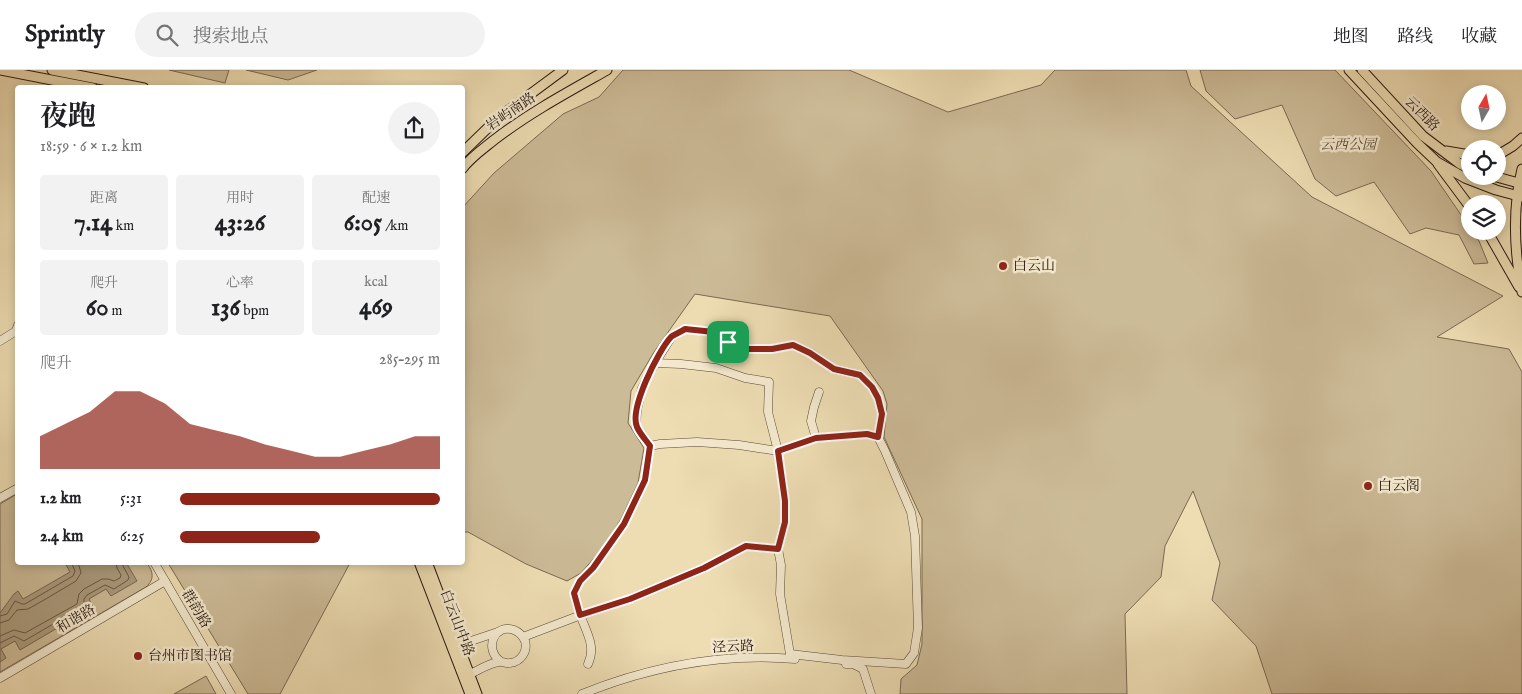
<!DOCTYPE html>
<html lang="zh">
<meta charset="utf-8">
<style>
body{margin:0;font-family:"IM FELL English","Noto Serif SC",serif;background:#f2f2f2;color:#202124;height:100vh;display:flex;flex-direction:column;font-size:19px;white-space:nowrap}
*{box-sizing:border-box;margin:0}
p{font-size:16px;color:#757577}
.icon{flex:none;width:28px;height:28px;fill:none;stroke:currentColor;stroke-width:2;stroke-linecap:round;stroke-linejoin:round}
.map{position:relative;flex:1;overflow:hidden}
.sheet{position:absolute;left:15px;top:15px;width:450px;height:480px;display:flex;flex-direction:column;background:#fff;border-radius:5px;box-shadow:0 2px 8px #0003}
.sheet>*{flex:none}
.needle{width:32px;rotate:9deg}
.buttons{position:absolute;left:1461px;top:15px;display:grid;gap:10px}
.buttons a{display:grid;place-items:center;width:45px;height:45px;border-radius:50%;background:#fff;box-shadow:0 2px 8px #0003;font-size:25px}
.pin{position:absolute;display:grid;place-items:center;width:42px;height:42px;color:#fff;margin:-21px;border-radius:10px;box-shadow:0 2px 8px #0006}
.round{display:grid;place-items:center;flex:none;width:52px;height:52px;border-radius:26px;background:#f2f2f2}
.head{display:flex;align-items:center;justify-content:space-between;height:85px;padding:0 25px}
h1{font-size:28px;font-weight:700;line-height:38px}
.metrics{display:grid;grid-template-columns:repeat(3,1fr);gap:8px;height:85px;padding:5px 25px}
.metrics div{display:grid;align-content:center;border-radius:5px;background:#f2f2f2;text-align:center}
.metrics b{font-size:25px;font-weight:700}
.metrics small{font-size:14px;font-weight:400}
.metrics p{font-size:14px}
.chart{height:140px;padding:10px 25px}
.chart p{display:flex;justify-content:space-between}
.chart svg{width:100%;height:90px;margin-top:5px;fill:#8f2418;opacity:.7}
ul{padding:0 25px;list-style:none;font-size:16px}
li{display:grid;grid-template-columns:80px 60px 1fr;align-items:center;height:38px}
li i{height:12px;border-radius:6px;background:#8f2418}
header{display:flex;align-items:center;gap:30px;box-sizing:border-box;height:70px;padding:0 25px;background:#fff;border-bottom:1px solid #e0e0e0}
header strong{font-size:24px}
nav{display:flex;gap:28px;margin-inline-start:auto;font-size:18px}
.search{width:350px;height:45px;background:#f2f2f2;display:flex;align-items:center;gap:12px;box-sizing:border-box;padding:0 18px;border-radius:28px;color:#757577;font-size:19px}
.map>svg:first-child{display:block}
</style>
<header>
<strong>Sprintly</strong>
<div class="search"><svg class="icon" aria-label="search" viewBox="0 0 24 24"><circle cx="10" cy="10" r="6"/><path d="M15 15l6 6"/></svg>搜索地点</div>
<nav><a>地图</a><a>路线</a><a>收藏</a></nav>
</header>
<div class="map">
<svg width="1522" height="624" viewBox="0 0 1522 624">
<rect width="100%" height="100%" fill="#eeddb3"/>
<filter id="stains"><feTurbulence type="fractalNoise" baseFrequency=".004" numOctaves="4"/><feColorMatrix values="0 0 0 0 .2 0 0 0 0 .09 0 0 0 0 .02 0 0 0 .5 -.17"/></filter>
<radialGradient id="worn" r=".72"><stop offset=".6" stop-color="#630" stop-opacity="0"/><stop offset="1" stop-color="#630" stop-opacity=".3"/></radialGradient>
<g fill="#ccbb97" stroke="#7a6954">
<polygon points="169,0 229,0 225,13"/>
<polygon points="246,0 317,0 288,10"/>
<polygon points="623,0 849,0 948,42 1041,15 1055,0 1186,0 1191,16 1312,127 1503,226 1437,267 1509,279 1522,302 1522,624 1272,624 1256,576 1212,530 1220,493 1193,421 1165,476 1161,507 1125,544 1127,624 900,624 901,609 917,595 922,574 922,449 884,367 887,334 883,321 830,246 695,224 654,282 631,321 628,353 644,378 638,413 621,449 603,478 581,503 567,511 526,494 468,462 463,462 462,138 494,103 563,44 599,27"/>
<polygon points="1200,0 1335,0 1431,101 1470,158 1470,161 1472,161 1479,171 1488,193 1474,194 1459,165 1426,158 1410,164 1374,112 1336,126 1315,109 1282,35 1235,49 1206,21"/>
<path d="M 17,424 L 18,492 L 147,493 C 153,502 155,509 146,517 L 0,602 L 0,434 Z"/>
<polygon points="168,493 350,493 280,624 248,624"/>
<polygon points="206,606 216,624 174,624"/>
</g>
<polygon fill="#aa9a7c" stroke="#766651" points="65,493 123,493 127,494 137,511 111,526 106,519 89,529 93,537 20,580 15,571 1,579 6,588 0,592 0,543 14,524 18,521 23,529 70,502"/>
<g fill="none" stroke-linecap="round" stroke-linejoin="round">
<g stroke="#685846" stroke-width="1">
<polyline points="0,546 7,544 15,531 22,534 25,534 73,506 75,501 71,492"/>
<polyline points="0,553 9,550 17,540 28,539 44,530 76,511 81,503 78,492"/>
<polyline points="0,566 14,560 25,563 77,534 79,524 84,519 102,509 108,509 114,511 120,508 121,505 117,498 116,492"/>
<polyline points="0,573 14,566 24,571 84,536 84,529 87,525 105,515 114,519 128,510 129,507 123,496 122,492"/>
</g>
<defs>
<g id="minor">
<polyline points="0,271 16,261 18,255"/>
<polyline points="655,293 681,294 716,298 745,308 769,312 768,342 778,381 785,431 785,451 778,479 781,495 780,524 790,584 790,588"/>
<polyline points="816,368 811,351 814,337 819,322"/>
<polyline points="650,376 660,374 697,372 739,375 778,381 816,368 867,364 878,367"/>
<polyline points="0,428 18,418"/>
<polyline points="154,492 231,624"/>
<polyline points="523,567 581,545 630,529 704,498 746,476 778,479"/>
<polyline points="459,575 498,562"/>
<path d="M 588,594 C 596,577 587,563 581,547 C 578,539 576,531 574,523 L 580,511 L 593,498 L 624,454 L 645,410 L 650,376 L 636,356 L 637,340 L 642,318 L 655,293 L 672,266 L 685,259 L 714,262 L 728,272 L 747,279 L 772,279 L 793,275 L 811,283 L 834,299 L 860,305 L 872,317 L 878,328 L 882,344 L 878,367 L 885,381 L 911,442 L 915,466 L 918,558 L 914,583 L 906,594 L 842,590 L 790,584"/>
<polyline points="846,594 853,594 863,599 871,624"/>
<path d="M 470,604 C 479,600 489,593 499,592 C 502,591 506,594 510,593 C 521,592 528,581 525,571 C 523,566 519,562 514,560 C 494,553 484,579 500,591"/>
<polyline points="0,608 165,511"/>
<path d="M 582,624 C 649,597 722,583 795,589"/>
</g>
<g id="major">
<polyline points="0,0 93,18"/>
<polyline points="52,0 144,18"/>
<polyline points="1349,0 1417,73 1437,92 1465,108 1496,120 1522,127"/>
<polyline points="1362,0 1423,66 1460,94 1470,99"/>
<polyline points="1446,81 1470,85"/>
<polyline points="462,83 498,48 563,0"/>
<polyline points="1498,85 1513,76 1522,68"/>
<polyline points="1438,94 1470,137"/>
<path d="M 462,99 C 471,87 483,79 494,70 C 529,43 568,22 607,0"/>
<path d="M 1522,99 C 1512,140 1514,180 1522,222"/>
<polyline points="1493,106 1522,114"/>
<polyline points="1487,161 1519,217"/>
<polyline points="419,492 470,624"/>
<polyline points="427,492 477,624"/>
</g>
</defs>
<use href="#minor" stroke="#594839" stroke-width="9"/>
<use href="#major" stroke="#271710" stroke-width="11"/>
<use href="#minor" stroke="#f4e9ce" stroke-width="8"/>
<use href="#major" stroke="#eeddb3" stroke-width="9"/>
</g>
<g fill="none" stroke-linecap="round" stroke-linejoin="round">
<defs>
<path id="route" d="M 685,259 L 714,262 L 728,272 L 747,279 L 772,279 L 793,275 L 810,283 L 834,299 L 860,305 L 872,317 L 878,328 L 882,344 L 878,367 L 867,364 L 816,368 L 778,381 L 785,431 L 785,452 L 778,479 L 746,476 L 704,498 L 630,529 L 580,545 L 574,523 L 580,511 L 593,498 L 624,454 L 645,410 L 650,376 C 646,370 640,364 637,357 C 629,339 658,281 671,267 C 674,264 681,262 685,259 Z"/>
</defs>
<use href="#route" stroke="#fff" stroke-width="10"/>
<use href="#route" stroke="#8f2418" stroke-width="6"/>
</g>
<g fill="#8f2418" stroke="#f4e9ce" stroke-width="2">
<circle cx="1003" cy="196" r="5"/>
<circle cx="1368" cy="416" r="5"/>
<circle cx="138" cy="586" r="5"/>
</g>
<g text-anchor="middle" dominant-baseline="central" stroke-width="5" stroke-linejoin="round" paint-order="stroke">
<g font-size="14" fill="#271710" stroke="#f4e9ce">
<text transform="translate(511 42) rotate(-34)">岩屿南路</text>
<text transform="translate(1422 44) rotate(45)">云西路</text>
<text transform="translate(196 539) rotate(59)">群韵路</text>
<text transform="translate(76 549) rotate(-30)">和谐路</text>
<text transform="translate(457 553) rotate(69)">白云山中路</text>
<text transform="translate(733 577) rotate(-3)">泾云路</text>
</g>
<g font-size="14" font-style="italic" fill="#594838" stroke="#f4e9ce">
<text x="1348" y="75">云西公园</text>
</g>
<g font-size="14" fill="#271710" stroke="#f4e9ce" text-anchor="start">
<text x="1013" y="196">白云山</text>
<text x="1378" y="416">白云阁</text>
<text x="148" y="586">台州市图书馆</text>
</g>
</g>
<rect width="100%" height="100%" filter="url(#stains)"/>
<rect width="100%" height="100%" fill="url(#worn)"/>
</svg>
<div class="buttons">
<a><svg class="needle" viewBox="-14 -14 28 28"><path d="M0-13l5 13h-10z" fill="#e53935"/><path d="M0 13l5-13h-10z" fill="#757577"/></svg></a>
<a><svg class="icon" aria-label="locate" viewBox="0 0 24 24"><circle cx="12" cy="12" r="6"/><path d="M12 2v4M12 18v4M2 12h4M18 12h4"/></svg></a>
<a><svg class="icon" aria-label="layers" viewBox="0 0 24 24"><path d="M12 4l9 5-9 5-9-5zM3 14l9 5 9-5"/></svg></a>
</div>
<div class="pin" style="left:728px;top:272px;background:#1e9e55"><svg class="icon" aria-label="arrive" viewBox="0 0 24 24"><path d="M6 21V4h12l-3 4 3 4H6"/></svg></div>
<section class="sheet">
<div class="head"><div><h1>夜跑</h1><p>18:59 · 6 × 1.2 km</p></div><a class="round"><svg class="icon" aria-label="share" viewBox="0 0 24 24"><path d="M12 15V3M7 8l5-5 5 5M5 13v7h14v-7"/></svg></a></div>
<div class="metrics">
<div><p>距离</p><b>7.14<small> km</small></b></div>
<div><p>用时</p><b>43:26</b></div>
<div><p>配速</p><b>6:05<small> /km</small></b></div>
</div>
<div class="metrics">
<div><p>爬升</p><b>60<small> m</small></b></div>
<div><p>心率</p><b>136<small> bpm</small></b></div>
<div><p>kcal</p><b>469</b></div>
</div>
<div class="chart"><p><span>爬升</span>285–295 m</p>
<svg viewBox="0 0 160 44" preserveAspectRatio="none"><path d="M0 44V28L10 22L20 16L30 6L40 6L50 12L60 22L70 25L80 28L90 32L100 35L110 38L120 38L130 35L140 32L150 28L160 28V44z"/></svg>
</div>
<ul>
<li><b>1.2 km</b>5:31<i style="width:100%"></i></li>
<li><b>2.4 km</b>6:25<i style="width:54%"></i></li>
</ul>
</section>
</div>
